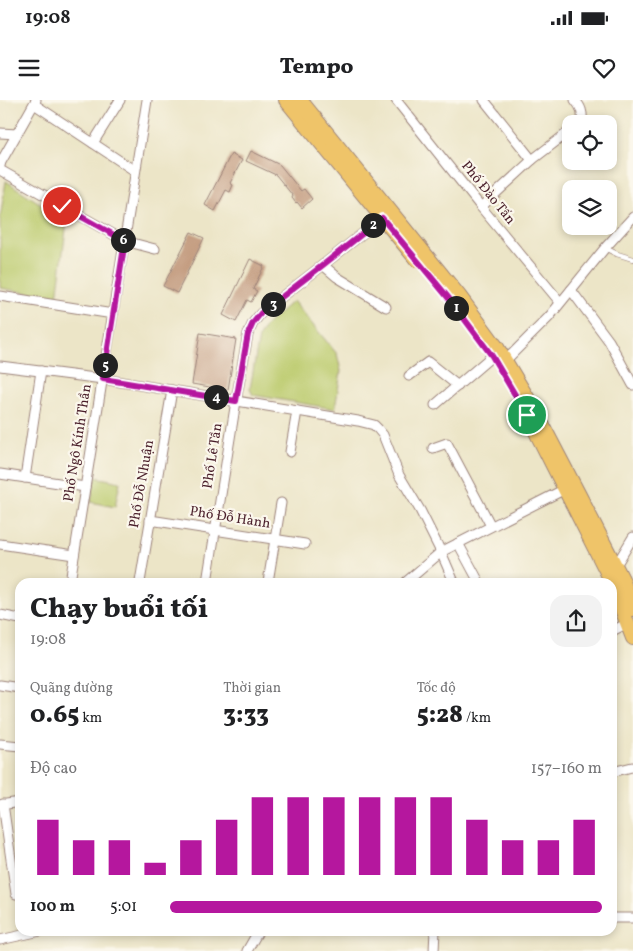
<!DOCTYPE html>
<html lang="vi">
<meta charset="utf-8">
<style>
body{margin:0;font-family:Vollkorn,serif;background:#f2f2f2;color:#202124;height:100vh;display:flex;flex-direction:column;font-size:19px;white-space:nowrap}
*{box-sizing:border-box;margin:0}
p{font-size:16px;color:#757577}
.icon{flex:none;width:28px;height:28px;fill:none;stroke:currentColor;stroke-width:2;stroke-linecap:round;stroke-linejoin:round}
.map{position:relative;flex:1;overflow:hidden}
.details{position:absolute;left:15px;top:478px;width:602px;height:358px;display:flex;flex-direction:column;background:#fff;border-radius:15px;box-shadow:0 2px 8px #0003}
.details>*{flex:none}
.fabs{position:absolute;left:562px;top:15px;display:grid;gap:10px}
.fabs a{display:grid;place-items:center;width:55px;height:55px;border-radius:10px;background:#fff;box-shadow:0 2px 8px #0003;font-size:25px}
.pin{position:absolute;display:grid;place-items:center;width:42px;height:42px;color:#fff;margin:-21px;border:2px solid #fff;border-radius:50%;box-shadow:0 1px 5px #0007}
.km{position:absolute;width:25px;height:25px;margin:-12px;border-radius:50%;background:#222;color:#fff;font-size:14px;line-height:25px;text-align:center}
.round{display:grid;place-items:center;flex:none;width:52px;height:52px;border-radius:15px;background:#f2f2f2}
.overview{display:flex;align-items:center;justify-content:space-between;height:85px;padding:0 15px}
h1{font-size:28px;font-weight:800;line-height:38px}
.figures{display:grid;grid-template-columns:repeat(3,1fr);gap:8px;height:85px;padding:5px 15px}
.figures div{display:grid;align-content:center}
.figures b{font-size:25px;font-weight:800}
.figures small{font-size:14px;font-weight:400}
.figures p{font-size:14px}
.chart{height:140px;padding:10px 15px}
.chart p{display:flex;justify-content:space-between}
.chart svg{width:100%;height:90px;margin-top:5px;stroke:#b5179e;stroke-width:6}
ul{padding:0 15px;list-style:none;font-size:16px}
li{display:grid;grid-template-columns:80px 60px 1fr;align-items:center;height:38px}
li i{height:12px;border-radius:6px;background:#b5179e}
.status{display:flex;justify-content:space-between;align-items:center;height:35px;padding:0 25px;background:#fff;direction:ltr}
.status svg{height:14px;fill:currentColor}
header{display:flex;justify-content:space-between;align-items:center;height:65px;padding:0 15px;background:#fff;font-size:22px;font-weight:800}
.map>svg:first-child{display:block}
</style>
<div class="status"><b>19:08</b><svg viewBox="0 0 49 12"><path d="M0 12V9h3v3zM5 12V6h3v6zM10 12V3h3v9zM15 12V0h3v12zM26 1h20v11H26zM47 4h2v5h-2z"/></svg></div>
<header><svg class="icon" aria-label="menu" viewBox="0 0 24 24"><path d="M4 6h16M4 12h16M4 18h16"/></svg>Tempo<svg class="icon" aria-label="heart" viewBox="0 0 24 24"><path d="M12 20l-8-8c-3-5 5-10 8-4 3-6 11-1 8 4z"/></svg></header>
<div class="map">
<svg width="633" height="851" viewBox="0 0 633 851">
<rect width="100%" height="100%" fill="#fbf7ec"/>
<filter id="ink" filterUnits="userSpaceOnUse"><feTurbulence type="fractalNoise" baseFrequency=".02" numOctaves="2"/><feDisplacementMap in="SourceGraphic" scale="10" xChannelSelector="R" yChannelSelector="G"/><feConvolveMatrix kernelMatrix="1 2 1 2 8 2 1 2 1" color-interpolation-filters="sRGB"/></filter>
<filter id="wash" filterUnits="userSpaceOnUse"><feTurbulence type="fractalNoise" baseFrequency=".0096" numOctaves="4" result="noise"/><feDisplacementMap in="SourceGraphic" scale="20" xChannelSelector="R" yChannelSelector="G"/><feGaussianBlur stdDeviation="1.12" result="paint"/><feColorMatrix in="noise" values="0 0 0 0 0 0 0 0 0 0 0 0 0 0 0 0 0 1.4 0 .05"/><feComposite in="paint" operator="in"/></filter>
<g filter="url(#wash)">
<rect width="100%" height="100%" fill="#ece5c7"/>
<g fill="#bccb6d" stroke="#83754c">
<polygon points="6,81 67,121 57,198 0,188 0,118"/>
<polygon points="293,201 337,254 341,271 335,309 253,295 250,289 259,237 266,225"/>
<polygon points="95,377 120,382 115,407 91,402"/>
</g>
<g id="blocks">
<g fill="#c49d81">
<polygon points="251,51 280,65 301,91 304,89 312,99 302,108 297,102 296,103 292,98 293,96 276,75 246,61"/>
<polygon points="231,54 242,60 230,83 233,85 230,92 226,90 215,111 205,105"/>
<polygon points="191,132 204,138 177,193 163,186"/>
<polygon points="250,159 264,166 253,189 257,191 251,202 247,200 236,222 223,215"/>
<polygon points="200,233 236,239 228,290 192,284"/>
</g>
</g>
</g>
<g filter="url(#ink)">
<use href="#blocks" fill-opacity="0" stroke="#9b8279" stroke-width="1"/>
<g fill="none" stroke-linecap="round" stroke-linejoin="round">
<defs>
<polyline id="service" points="605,148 617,154 633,159"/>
<g id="minor">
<polyline points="396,0 481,107 560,202"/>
<polyline points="484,0 532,60"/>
<path d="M 575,0 C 581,7 583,12 582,22 L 579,24"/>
<polyline points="34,4 135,71"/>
<polyline points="0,33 17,34"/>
<polyline points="93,43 120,0"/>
<polyline points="0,66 1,62 36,0"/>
<polyline points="0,70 125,141 155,149"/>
<polyline points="481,107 532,60 571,30"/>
<polyline points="323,165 337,177 386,207"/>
<polyline points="571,190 609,241 633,285"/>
<polyline points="0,196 113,214"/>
<polyline points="505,261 549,217 605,148 633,117"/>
<polyline points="0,266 103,279 358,321 374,325 378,329 383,335 399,375 420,410 441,452 454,482"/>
<polyline points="409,276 428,262 458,286"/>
<polyline points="435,305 492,256"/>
<polyline points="433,348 447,343 491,426"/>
<polyline points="290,352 297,311"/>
<polyline points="0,374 85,387"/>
<polyline points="25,378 41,271"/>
<polyline points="150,420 305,444"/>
<polyline points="458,443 479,482"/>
<polyline points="0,444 74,455"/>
<polyline points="615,467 633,437"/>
<polyline points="70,482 147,0"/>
<polyline points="140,482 172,290"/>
<polyline points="207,482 236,301 248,234 253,223 261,213 323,165 382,118"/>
<polyline points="268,482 281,403"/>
<polyline points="406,482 441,452 565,389"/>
<polyline points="0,515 20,519"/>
<polyline points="612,531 628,523"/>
<polyline points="0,585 20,588"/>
<polyline points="0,644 20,646"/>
<polyline points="612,672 632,667"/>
<polyline points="3,704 16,794"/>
<polyline points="0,705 20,702"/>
<polyline points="612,818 633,818"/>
<polyline points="0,840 45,830"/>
<polyline points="247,851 259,830"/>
<polyline points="434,851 435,830"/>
</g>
<g id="primary">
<polyline points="286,0 417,160"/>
<polyline points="300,0 459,196 498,249 534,309 582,401 622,479 633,509"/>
<polyline points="529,318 612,482"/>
<polyline points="612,483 633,538"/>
</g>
</defs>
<use href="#service" stroke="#9b8279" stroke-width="6"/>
<use href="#minor" stroke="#9b8279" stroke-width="11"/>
<use href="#primary" stroke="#9b8279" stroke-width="16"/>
<use href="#service" stroke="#fff" stroke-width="4.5"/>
<use href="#minor" stroke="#fff" stroke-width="9"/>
<use href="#primary" stroke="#efc469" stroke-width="14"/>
</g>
</g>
<g fill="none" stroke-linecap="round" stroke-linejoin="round" filter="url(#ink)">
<defs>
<polyline id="route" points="62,106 125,141 103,279 236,301 248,234 253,223 261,213 323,165 382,118 451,201 492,256 527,315"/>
</defs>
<use href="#route" stroke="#fff" stroke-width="10"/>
<use href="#route" stroke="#b5179e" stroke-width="6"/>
</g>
<g text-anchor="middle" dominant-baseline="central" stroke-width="4.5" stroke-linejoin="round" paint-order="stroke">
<g font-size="14" fill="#4a1f2b" stroke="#fbf7ec">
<text transform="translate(488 93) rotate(51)">Phố Đào Tấn</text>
<text transform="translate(78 343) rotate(-81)">Phố Ngô Kính Thần</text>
<text transform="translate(213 356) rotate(-81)">Phố Lê Tần</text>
<text transform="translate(142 384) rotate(-80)">Phố Đỗ Nhuận</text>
<text transform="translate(230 418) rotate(9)">Phố Đỗ Hành</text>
</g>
</g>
</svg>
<div class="fabs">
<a><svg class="icon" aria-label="locate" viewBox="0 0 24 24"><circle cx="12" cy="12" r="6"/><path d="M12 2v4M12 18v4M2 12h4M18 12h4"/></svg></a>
<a><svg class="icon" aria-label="layers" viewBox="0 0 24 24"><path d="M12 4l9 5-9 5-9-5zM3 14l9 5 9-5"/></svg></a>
</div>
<div class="pin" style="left:527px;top:315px;background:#1e9e55"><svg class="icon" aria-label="arrive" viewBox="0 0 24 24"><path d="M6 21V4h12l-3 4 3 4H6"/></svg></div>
<div class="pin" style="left:62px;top:106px;background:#d93025"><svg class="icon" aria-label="check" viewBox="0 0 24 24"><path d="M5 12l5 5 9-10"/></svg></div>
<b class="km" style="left:456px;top:208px">1</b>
<b class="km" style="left:373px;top:125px">2</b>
<b class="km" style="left:273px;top:204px">3</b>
<b class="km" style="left:216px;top:297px">4</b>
<b class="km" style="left:105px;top:265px">5</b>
<b class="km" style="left:123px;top:140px">6</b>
<section class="details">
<div class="overview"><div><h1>Chạy buổi tối</h1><p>19:08</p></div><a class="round"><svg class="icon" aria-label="share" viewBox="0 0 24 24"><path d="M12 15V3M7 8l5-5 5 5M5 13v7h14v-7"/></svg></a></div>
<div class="figures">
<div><p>Quãng đường</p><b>0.65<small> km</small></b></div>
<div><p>Thời gian</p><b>3:33</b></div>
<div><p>Tốc độ</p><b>5:28<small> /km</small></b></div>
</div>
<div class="chart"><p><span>Độ cao</span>157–160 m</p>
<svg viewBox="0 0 160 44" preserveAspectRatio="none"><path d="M5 44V17M15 44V27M25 44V27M35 44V38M45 44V27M55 44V17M65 44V6M75 44V6M85 44V6M95 44V6M105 44V6M115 44V6M125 44V17M135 44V27M145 44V27M155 44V17"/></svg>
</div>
<ul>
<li><b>100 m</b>5:01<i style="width:100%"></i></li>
</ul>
</section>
</div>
